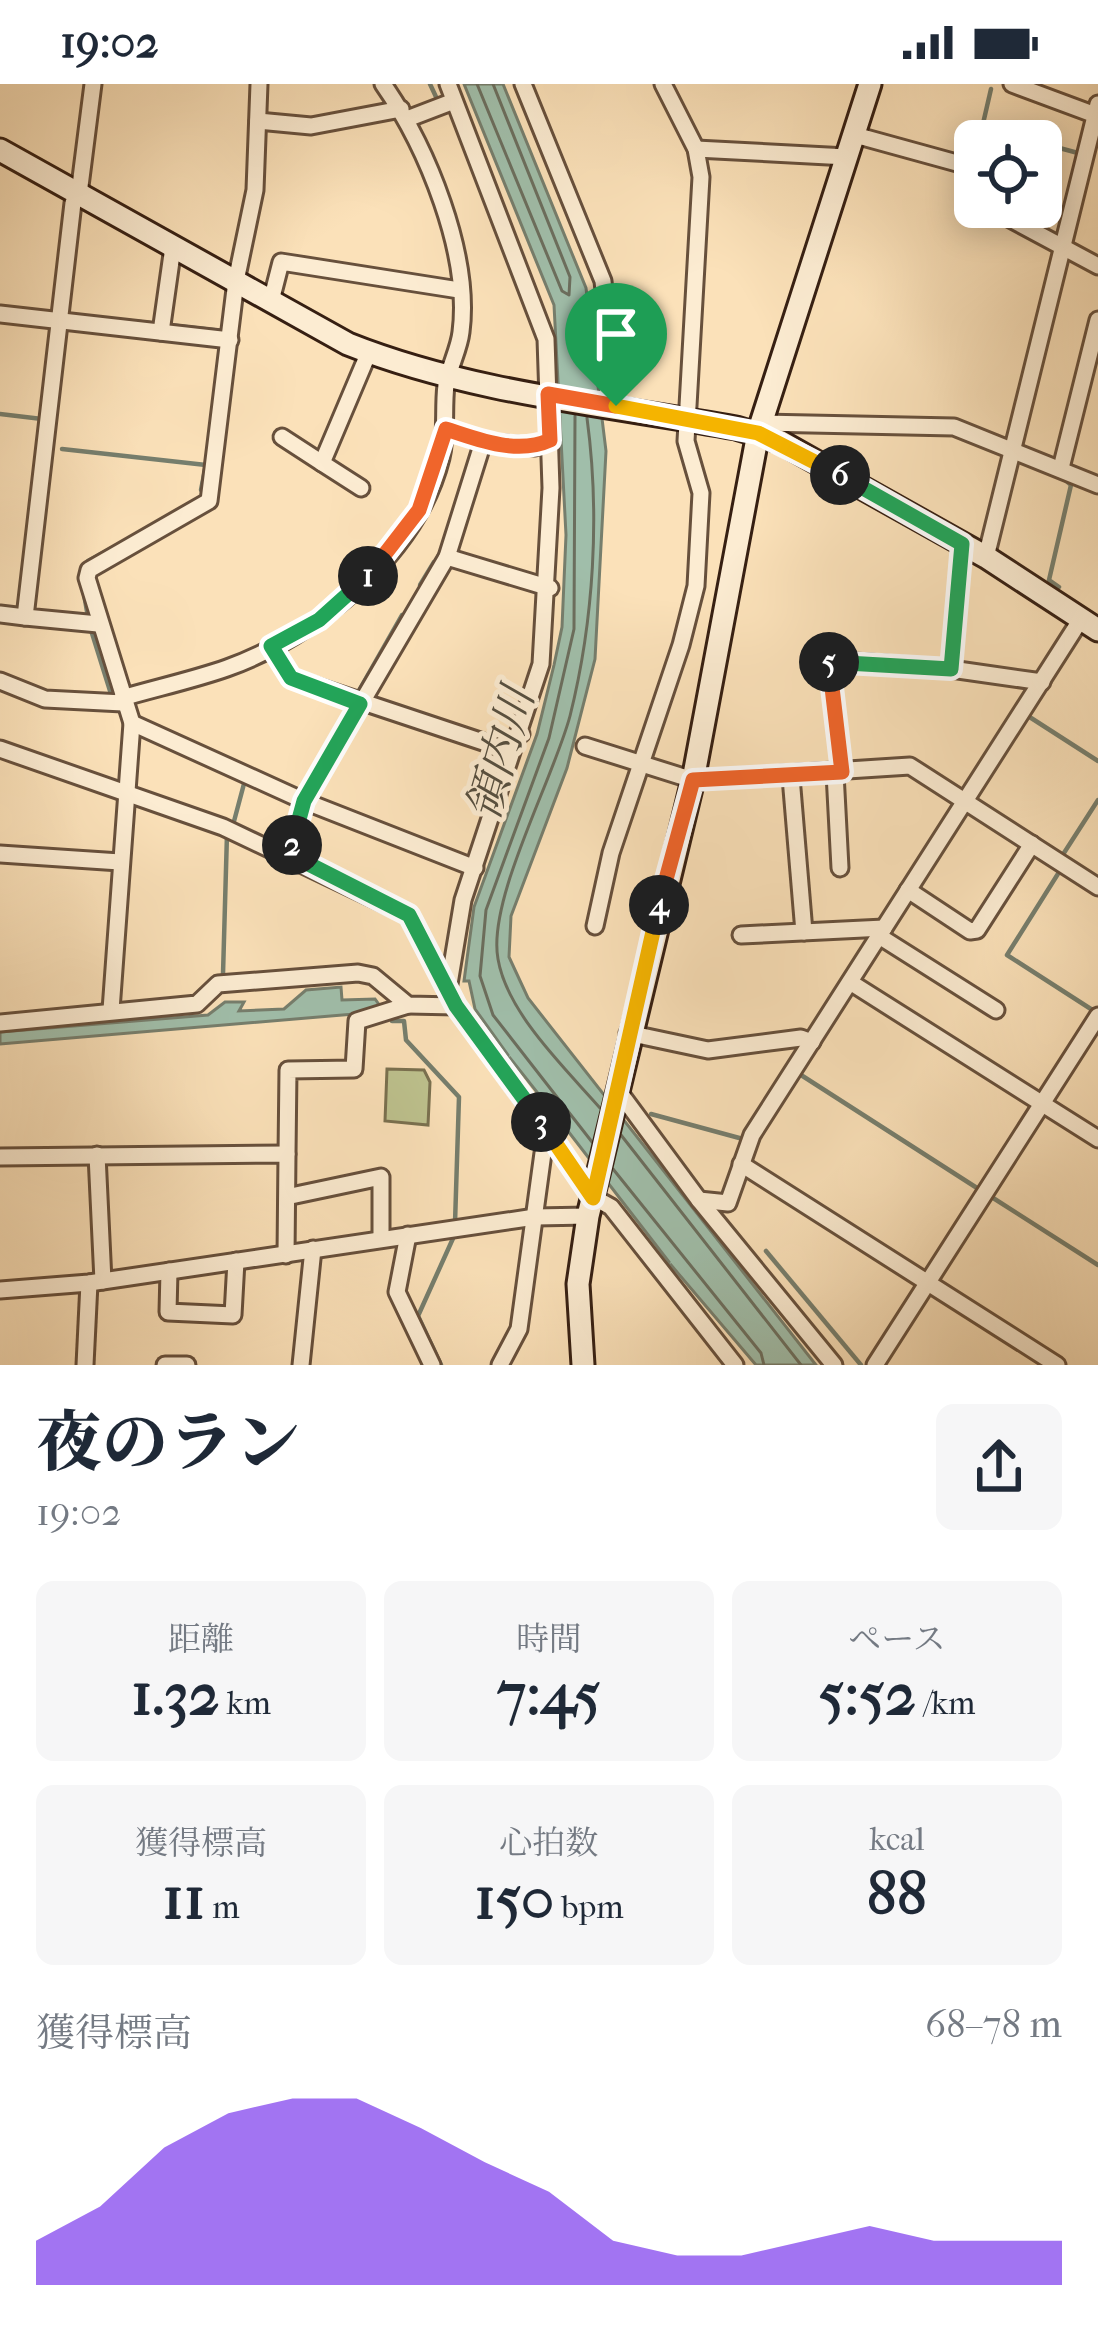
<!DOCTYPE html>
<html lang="ja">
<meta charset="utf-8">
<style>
body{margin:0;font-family:"IM FELL French Canon","Noto Serif JP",serif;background:#f6f6f7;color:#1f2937;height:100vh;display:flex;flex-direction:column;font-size:45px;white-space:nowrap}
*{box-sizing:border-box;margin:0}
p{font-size:39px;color:#747a83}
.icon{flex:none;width:66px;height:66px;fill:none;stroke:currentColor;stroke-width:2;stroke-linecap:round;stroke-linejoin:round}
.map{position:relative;height:1281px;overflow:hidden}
.panel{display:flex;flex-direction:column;background:#fff;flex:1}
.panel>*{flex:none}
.fabs{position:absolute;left:954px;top:36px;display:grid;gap:24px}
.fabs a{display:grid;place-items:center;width:108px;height:108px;border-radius:18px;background:#fff;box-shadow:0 6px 30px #0003;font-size:60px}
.pin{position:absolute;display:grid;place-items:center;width:102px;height:102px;color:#fff;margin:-123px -51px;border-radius:50% 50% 50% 0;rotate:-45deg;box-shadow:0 0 12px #0007}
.pin .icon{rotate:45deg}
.km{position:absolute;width:60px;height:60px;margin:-30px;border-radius:50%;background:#222;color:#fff;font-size:33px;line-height:60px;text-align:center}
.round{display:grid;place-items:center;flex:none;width:126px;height:126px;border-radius:18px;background:#f6f6f7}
.summary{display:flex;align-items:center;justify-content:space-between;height:204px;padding:0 36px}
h1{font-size:66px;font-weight:800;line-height:90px}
.metrics{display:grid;grid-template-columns:repeat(3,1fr);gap:18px;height:204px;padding:12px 36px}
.metrics div{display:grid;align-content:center;border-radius:18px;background:#f6f6f7;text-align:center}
.metrics b{font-size:60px;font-weight:800}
.metrics small{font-size:33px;font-weight:400}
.metrics p{font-size:33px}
.chart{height:336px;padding:24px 36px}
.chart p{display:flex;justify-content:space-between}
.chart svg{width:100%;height:216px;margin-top:12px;fill:#7c3aed;opacity:.7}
.status{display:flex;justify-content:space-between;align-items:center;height:84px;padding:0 60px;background:#fff;direction:ltr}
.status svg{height:33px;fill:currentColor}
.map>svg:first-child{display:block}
</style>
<div class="status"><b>19:02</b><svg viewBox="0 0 49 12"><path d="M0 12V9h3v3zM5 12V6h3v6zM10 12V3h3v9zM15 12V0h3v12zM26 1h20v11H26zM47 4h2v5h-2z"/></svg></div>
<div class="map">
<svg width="1098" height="1281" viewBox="0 0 1098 1281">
<rect width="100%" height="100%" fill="#fbe1b9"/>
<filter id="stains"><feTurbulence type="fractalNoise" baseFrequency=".00167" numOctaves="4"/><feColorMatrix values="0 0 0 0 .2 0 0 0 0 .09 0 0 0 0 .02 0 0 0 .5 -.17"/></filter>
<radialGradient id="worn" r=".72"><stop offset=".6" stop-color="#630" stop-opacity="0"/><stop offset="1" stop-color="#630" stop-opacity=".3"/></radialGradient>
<polygon fill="#bec38f" stroke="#7a7150" stroke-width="3" points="387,985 424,986 430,998 428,1041 385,1037"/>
<g fill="#a0beaa" stroke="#767e6d" stroke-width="3">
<polygon points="464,0 503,0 586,204 606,367 595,575 567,684 511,832 509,873 528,914 816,1281 756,1281 671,1181 666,1184 669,1178 551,1025 545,1029 548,1022 510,974 504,978 508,971 475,925 469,897 464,897 474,823 537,650 554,581 562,543 566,451 554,221"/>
<polygon points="341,903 342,916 375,915 380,922 366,929 0,960 0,948 208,931 225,918 244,918 239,927 284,925 306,906"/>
</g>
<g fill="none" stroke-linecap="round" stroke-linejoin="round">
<g stroke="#6b6e5e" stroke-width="3">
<polyline points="477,0 562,207 569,211 570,193 493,0"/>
<polyline points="575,332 574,545 549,654 486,826 480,892 493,931 592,1058"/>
<path d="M 587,334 C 600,430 594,536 570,632 C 553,696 487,816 498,875 C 507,929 565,984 600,1024"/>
<polyline points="621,1051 801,1281"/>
<polyline points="613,1085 761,1269 764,1281"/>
</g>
<g stroke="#767e6d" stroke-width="4.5">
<polyline points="430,0 437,15"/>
<polyline points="991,5 982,44 1033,57"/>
<polyline points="1041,59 1078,69"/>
<polyline points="90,233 150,239"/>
<polyline points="168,241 222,247"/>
<polyline points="0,330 42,335"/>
<polyline points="62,365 206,381"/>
<polyline points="201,406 206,381"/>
<polyline points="80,493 88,477 114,463"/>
<polyline points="420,501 434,478"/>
<polyline points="1059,503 1049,496 1071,401 1062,393"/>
<polyline points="83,504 88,533"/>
<polyline points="91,546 111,610"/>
<polyline points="357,610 402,531"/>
<polyline points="1028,632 1098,677"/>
<polyline points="233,741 245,696"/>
<polyline points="1062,772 1098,716"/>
<polyline points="1061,785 1007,871 1094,927"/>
<polyline points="223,890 227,750"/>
<polyline points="392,937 404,937 406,956 459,1013 455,1139"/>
<polyline points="801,991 977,1104"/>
<polyline points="651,1030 743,1055"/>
<polyline points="990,1112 1098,1181"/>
<polyline points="766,1167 861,1281"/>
<polyline points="95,1231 96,1207"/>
<polyline points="441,1281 418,1232 455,1150"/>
</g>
<defs>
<g id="minor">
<polyline points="93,0 79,110 73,119 25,533 98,540"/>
<polyline points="448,0 546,255 551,404 541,580 463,816 449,900"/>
<polyline points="523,0 603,197 616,322"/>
<polyline points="1012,0 1098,32"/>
<polyline points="407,35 454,17"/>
<polyline points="258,37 311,42 401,25"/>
<polyline points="855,51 975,84"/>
<polyline points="696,65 847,73"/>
<polyline points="988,123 1098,182"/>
<polyline points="271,217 281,178 459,206"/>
<polyline points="0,230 230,256"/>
<polyline points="161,248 173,163"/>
<polyline points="761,339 954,343 1098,401"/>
<polyline points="446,345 483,358"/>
<polyline points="282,353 322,379"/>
<polyline points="1061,384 1098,236"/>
<polyline points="361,404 322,379 369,268"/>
<polyline points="962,460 951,585 1042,598"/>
<polyline points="447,473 550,504"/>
<polyline points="986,473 1098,20"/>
<polyline points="0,530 25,533"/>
<polyline points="271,562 291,594 501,664 521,650"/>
<polyline points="0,597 45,615 123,619"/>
<path d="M 122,614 C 156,604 193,596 227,584 C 317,552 417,470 441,374 C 447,349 443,325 446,301 C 449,283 459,266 461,248 C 471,170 427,63 383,0"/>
<polyline points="132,639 304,717 475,784"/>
<polyline points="585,662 693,696 910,682 1098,803"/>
<polyline points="0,665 223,743 408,831 456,922 593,1113 611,1123 735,1281"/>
<polyline points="842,688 828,576 951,585"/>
<polyline points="835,689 840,784"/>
<polyline points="791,693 804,848"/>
<polyline points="0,770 120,778"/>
<polyline points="289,770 304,717 447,473 483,358 535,363 550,356"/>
<polyline points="908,806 970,847 977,846 1032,760"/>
<polyline points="595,842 611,769 681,561 696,502 701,409 686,357 701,93 696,65 663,0"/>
<polyline points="741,851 884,844"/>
<polyline points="879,852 996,926"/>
<polyline points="850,898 1098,1055"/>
<polyline points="111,926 132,639 87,494 89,486 209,417 236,197 255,106 259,0"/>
<polyline points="0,939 197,920 218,900 358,889 373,892 408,921 456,922"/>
<polyline points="628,949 708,966 801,954 812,958"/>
<polyline points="617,1005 699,1116 834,1281"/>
<polyline points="287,1070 288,986 354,985 357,937 408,921"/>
<polyline points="97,1071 103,1197"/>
<polyline points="0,1073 287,1070 286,1171"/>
<polyline points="741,1080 1057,1281"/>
<polyline points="291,1112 381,1093 381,1155"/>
<polyline points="699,1116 728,1119 752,1051 1081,535"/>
<polyline points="408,1151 397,1208 432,1281"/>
<polyline points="169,1187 168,1228 233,1231 236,1177"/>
<polyline points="0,1206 89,1199 535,1133 588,1132"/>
<polyline points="85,1281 89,1199"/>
<polyline points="165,1281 187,1281"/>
<polyline points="301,1281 313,1165"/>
<polyline points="500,1281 519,1245 543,1069 556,1057"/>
<polyline points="875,1281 1098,932"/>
</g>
<g id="secondary">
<path d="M 0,66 L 348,260 C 471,309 607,321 736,344 L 779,357 L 818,379 L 986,473 L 1098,546"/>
<polyline points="583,1281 578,1200 588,1132 693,696 758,349 870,0"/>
</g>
</defs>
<use href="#minor" stroke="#67503c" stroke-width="21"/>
<use href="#secondary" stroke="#361f12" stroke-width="27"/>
<use href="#minor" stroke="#fcecd2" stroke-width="15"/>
<use href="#secondary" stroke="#fcecd2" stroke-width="21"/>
</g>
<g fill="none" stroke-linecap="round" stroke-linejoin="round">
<defs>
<path id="split-1" d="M 368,492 L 419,426 L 446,345 C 478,356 518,371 550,356 L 548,310 L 616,322"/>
<polyline id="split-2" points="292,761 304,717 360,620 291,594 271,562 319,536 368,492"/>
<polyline id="split-3" points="292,761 289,770 409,831 456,922 541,1038"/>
<polyline id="split-4" points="541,1038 593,1114 659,821"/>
<polyline id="split-5" points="659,821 693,696 842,688 829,578"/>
<polyline id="split-6" points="829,578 951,585 962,460 840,391"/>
<polyline id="split-7" points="616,322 758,349 840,391"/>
</defs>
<use href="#split-1" stroke="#fff" stroke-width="24"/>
<use href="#split-2" stroke="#fff" stroke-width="24"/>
<use href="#split-3" stroke="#fff" stroke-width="24"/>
<use href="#split-4" stroke="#fff" stroke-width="24"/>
<use href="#split-5" stroke="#fff" stroke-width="24"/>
<use href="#split-6" stroke="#fff" stroke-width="24"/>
<use href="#split-7" stroke="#fff" stroke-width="24"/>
<use href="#split-1" stroke="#f0652b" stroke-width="15"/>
<use href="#split-2" stroke="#22a559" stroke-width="15"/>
<use href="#split-3" stroke="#22a559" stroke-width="15"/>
<use href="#split-4" stroke="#f5b400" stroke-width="15"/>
<use href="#split-5" stroke="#f0652b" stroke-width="15"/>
<use href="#split-6" stroke="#22a559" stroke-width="15"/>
<use href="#split-7" stroke="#f5b400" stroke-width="15"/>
</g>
<g text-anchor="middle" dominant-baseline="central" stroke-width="10" stroke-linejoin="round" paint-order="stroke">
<g font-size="45" font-style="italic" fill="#564f40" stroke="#fcecd2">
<text transform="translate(501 670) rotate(-74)">領内川</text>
</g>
</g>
<rect width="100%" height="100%" filter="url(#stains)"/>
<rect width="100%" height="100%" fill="url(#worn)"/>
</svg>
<div class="fabs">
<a><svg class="icon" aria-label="locate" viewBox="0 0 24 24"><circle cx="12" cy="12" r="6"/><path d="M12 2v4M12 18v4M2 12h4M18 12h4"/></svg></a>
</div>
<div class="pin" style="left:616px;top:322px;background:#1e9e55"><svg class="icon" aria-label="arrive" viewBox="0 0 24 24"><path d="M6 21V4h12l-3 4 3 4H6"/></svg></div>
<b class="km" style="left:368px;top:492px">1</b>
<b class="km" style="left:292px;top:761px">2</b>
<b class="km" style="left:541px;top:1038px">3</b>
<b class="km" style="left:659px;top:821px">4</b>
<b class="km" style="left:829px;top:578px">5</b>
<b class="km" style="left:840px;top:391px">6</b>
</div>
<section class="panel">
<div class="summary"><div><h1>夜のラン</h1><p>19:02</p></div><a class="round"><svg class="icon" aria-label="share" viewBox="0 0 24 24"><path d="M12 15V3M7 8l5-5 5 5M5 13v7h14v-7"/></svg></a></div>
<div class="metrics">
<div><p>距離</p><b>1.32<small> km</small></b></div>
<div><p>時間</p><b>7:45</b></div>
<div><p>ペース</p><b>5:52<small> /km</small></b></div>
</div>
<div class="metrics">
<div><p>獲得標高</p><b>11<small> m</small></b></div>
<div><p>心拍数</p><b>150<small> bpm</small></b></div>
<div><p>kcal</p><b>88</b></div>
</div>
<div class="chart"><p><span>獲得標高</span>68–78 m</p>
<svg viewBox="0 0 160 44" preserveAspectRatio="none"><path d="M0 44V35L10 28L20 16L30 9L40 6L50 6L60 12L70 19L80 25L90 35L100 38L110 38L120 35L130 32L140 35L150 35L160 35V44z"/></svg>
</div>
</section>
